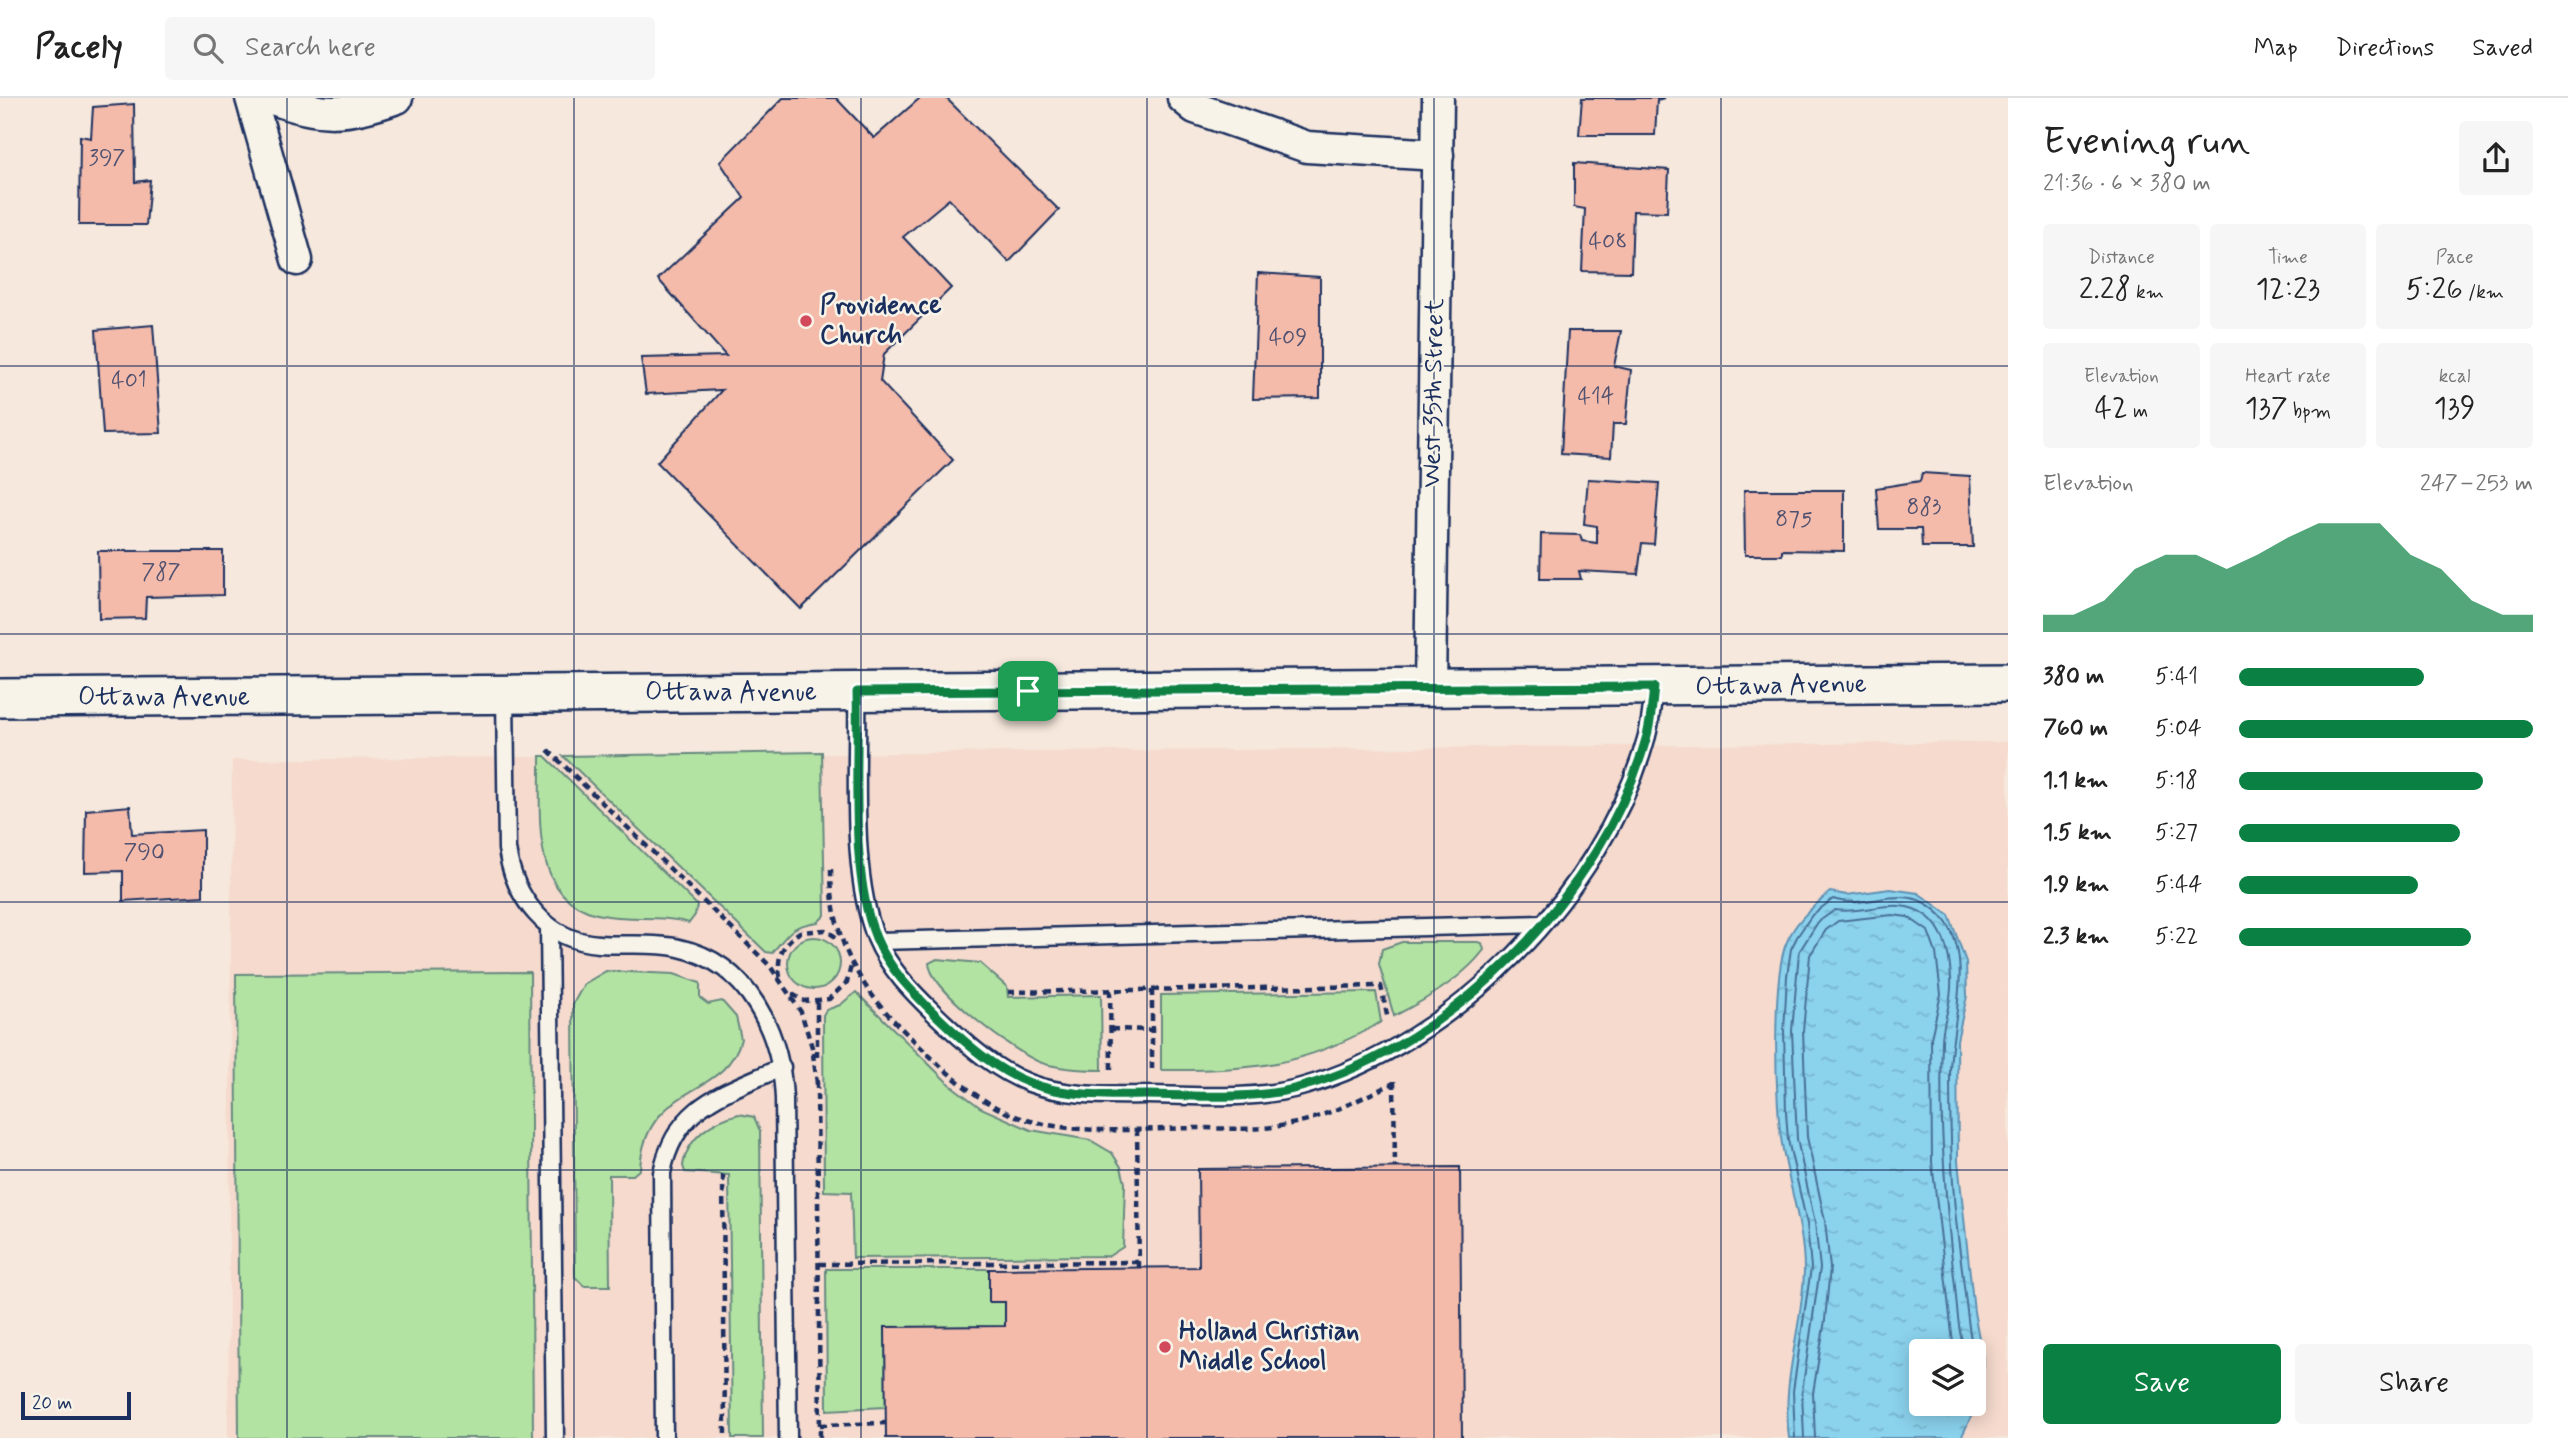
<!DOCTYPE html>
<meta charset="utf-8">
<style>
body{margin:0;font-family:Mynerve,sans-serif;background:#f6f6f6;color:#222;height:100vh;display:flex;flex-direction:column;font-size:26px;white-space:nowrap}
*{box-sizing:border-box;margin:0}
p{font-size:23px;color:#767676}
.icon{flex:none;width:38px;height:38px;fill:none;stroke:currentColor;stroke-width:2;stroke-linecap:round;stroke-linejoin:round}
.map{position:relative;flex:1;overflow:hidden}
.sheet{display:flex;flex-direction:column;background:#fff;width:560px}
.sheet>*{flex:none}
.tools{position:absolute;left:1909px;top:1241px;display:grid;gap:14px}
.tools a{display:grid;place-items:center;width:77px;height:77px;border-radius:7px;background:#fff;box-shadow:0 4px 18px #0003;font-size:35px}
.scale{position:absolute;left:21px;bottom:18px;width:110px;box-sizing:border-box;padding-left:7px;border:4px solid #1b2f5e;border-top:0;font-size:19px;line-height:24px;white-space:nowrap;color:#1b2f5e;-webkit-text-stroke:5px #f7f3e8;paint-order:stroke}
.pin{position:absolute;display:grid;place-items:center;width:60px;height:60px;color:#fff;margin:-30px;border-radius:14px;box-shadow:0 4px 10px #0006}
.round{display:grid;place-items:center;flex:none;width:74px;height:74px;border-radius:7px;background:#f6f6f6}
.summary{display:flex;align-items:center;justify-content:space-between;height:119px;padding:0 35px}
h1{font-size:38px;font-weight:600;line-height:52px}
.figures{display:grid;grid-template-columns:repeat(3,1fr);gap:10px;height:119px;padding:7px 35px}
.figures div{display:grid;align-content:center;border-radius:7px;background:#f6f6f6;text-align:center}
.figures b{font-size:30px;font-weight:600}
.figures small{font-size:19px;font-weight:400}
.figures p{font-size:19px}
.chart{height:196px;padding:14px 35px}
.chart p{display:flex;justify-content:space-between}
.chart svg{width:100%;height:126px;margin-top:7px;fill:#0b8043;opacity:.7}
.action{display:flex;gap:14px;margin-top:auto;padding:14px 35px}
.action a{flex:1;height:80px;border-radius:7px;background:#0b8043;color:#fff;font-size:28px;font-weight:600;line-height:80px;text-align:center}
.action a+a{background:#f6f6f6;color:#222}
ul{padding:0 35px;list-style:none;font-size:23px}
li{display:grid;grid-template-columns:112px 84px 1fr;align-items:center;height:52px}
li i{height:18px;border-radius:9px;background:#0b8043}
header{display:flex;align-items:center;gap:42px;box-sizing:border-box;height:98px;padding:0 35px;background:#fff;border-bottom:2px solid #e0e0e0}
header strong{font-size:33px}
nav{display:flex;gap:38px;margin-inline-start:auto;font-size:24px}
.search{width:490px;height:63px;background:#f6f6f6;display:flex;align-items:center;gap:18px;box-sizing:border-box;padding:0 24px;border-radius:7px;color:#767676;font-size:26px}
main{display:flex;flex:1;min-height:0}
.map>svg:first-child{display:block}
</style>
<header>
<strong>Pacely</strong>
<div class="search"><svg class="icon" aria-label="search" viewBox="0 0 24 24"><circle cx="10" cy="10" r="6"/><path d="M15 15l6 6"/></svg>Search here</div>
<nav><a>Map</a><a>Directions</a><a>Saved</a></nav>
</header>
<main>
<div class="map">
<svg width="2008" height="1340" viewBox="0 0 2008 1340">
<defs>
<pattern id="water-ripples" width="26" height="14" patternUnits="userSpaceOnUse" patternTransform="scale(1.75)"><rect width="26" height="14" fill="#8bd2ed"/><path d="M2 4q2-2 4 0t4 0M15 11q2-2 4 0t4 0" fill="none" stroke="#77b5ce"/></pattern>
</defs>
<rect width="100%" height="100%" fill="#f6e8dc"/>
<filter id="ink" filterUnits="userSpaceOnUse"><feTurbulence type="fractalNoise" baseFrequency=".0143" numOctaves="2"/><feDisplacementMap in="SourceGraphic" scale="14" xChannelSelector="R" yChannelSelector="G"/><feConvolveMatrix kernelMatrix="1 2 1 2 8 2 1 2 1" color-interpolation-filters="sRGB"/></filter>
<g filter="url(#ink)">
<path fill="#f5dacd" fill-rule="evenodd" d="M 2008,644 L 2008,1340 L 228,1340 L 232,662 ZM 1922,1253 L 1974,1253 L 1974,1306 L 1922,1306 Z"/>
<g fill="#b3e3a2" stroke="#678980" stroke-width="2">
<path d="M 822,654 L 825,817 L 818,824 C 788,828 789,836 772,855 L 766,854 L 563,658 Z"/>
<path d="M 540,658 L 545,658 L 697,807 L 695,817 L 689,825 C 663,817 635,822 608,818 C 527,808 541,717 540,658 Z"/>
<circle cx="814" cy="865" r="26"/>
<path d="M 1477,844 L 1482,845 L 1484,852 C 1462,881 1426,902 1394,918 L 1379,866 L 1382,851 L 1402,844 Z"/>
<path d="M 937,861 L 980,865 L 1007,889 L 1008,899 L 1101,897 L 1102,972 C 1082,972 1061,971 1042,965 C 1016,956 930,892 929,865 Z"/>
<path d="M 606,873 L 674,876 L 700,885 L 700,900 L 708,906 L 722,903 L 736,919 L 741,941 C 725,1002 645,984 640,1071 L 633,1077 L 609,1077 L 610,1188 L 584,1188 L 575,1179 L 573,906 L 584,886 Z"/>
<polygon points="530,874 533,1340 239,1340 236,876"/>
<polygon points="856,894 949,986 981,1010 1031,1032 1090,1042 1112,1055 1121,1069 1125,1085 1123,1149 1109,1158 853,1160 851,1094 824,1093 823,917 826,912 840,907"/>
<path d="M 1376,894 L 1381,924 C 1302,970 1250,972 1161,972 L 1161,897 Z"/>
<path d="M 739,1016 L 754,1019 L 760,1033 L 763,1340 L 732,1340 L 729,1077 L 685,1074 L 683,1068 C 687,1039 714,1022 739,1016 Z"/>
<polygon points="826,1171 989,1171 989,1203 1005,1204 1005,1228 886,1309 827,1312"/>
</g>
<path fill="url(#water-ripples)" stroke="#5e91b4" stroke-width="2" fill-rule="evenodd" d="M 1890,791 L 1918,795 L 1949,817 L 1966,864 L 1967,898 L 1957,942 L 1958,1063 L 1974,1214 L 1984,1266 L 1973,1315 L 1961,1340 L 1789,1340 C 1781,1282 1803,1229 1804,1172 C 1804,1129 1789,1088 1782,1046 C 1775,1008 1772,880 1786,846 C 1795,823 1812,810 1830,794 L 1847,797 ZM 1922,1253 L 1974,1253 L 1974,1306 L 1922,1306 Z"/>
<g fill="none" stroke-linecap="round" stroke-linejoin="round">
<g stroke="#487097" stroke-width="2">
<path d="M 1795,1340 L 1793,1293 L 1811,1170 L 1807,1126 L 1788,1042 L 1786,1014 L 1784,933 L 1787,878 L 1791,851 L 1797,839 L 1812,817 L 1833,801 C 1872,814 1907,778 1943,820 C 1976,860 1950,929 1950,975 C 1950,1030 1951,1085 1958,1139 C 1962,1169 1965,1199 1969,1229 C 1972,1250 1977,1265 1974,1286"/>
<path d="M 1804,1340 L 1802,1294 L 1820,1170 L 1815,1125 L 1797,1041 L 1792,933 L 1799,854 L 1818,824 L 1835,812 C 1867,817 1898,796 1927,818 C 1945,832 1950,860 1951,881 C 1953,904 1942,922 1942,944 C 1939,1023 1945,1101 1954,1179 C 1957,1203 1957,1231 1965,1253"/>
<polyline points="1815,1340 1813,1295 1825,1222 1830,1170 1825,1123 1807,1039 1803,933 1810,857 1826,832 1838,823 1892,817 1908,819 1928,833 1936,855 1941,896 1931,940 1932,1064 1954,1253"/>
</g>
</g>
<g fill="#f4bbaa" stroke="#1b2f5e" stroke-width="2">
<polygon points="783,0 836,0 874,40 920,0 946,0 1059,112 1009,164 949,101 903,139 951,190 884,256 880,283 953,362 801,511 657,364 722,292 646,296 641,260 726,258 658,181 744,100 720,64"/>
<polygon points="1582,0 1664,0 1657,2 1655,37 1579,37"/>
<polygon points="134,6 135,84 150,82 146,127 79,127 80,38 91,40 93,9"/>
<polygon points="1574,65 1669,72 1667,114 1633,113 1631,174 1582,173 1585,111 1574,109"/>
<polygon points="1258,175 1320,179 1320,300 1253,301"/>
<polygon points="153,227 161,335 103,336 96,232"/>
<polygon points="1568,233 1621,233 1614,268 1631,272 1626,326 1613,326 1611,359 1561,356"/>
<polygon points="1922,375 1970,378 1973,449 1922,449 1921,431 1879,431 1876,390 1920,383"/>
<polygon points="1588,381 1659,385 1654,446 1642,445 1638,476 1579,473 1581,481 1540,481 1541,436 1580,437 1582,443 1597,445 1597,428 1584,426"/>
<polygon points="1744,392 1844,392 1844,453 1782,452 1782,457 1745,457"/>
<polygon points="98,453 223,453 223,497 146,499 145,520 99,521"/>
<polygon points="130,708 132,736 203,732 203,798 123,803 123,773 85,774 86,712"/>
<polygon points="1460,1069 1462,1340 886,1340 885,1229 1005,1228 1005,1204 989,1204 989,1171 1199,1169 1198,1071"/>
</g>
<g fill="none" stroke-linecap="round" stroke-linejoin="round">
<defs>
<g id="service">
<path d="M 857,594 C 859,667 849,774 876,840 C 889,871 912,894 936,917 C 1012,990 1040,999 1145,997 C 1196,997 1252,1003 1301,989 C 1454,947 1604,793 1646,641 C 1651,625 1652,606 1654,589"/>
<path d="M 505,597 L 507,751 C 514,799 546,843 599,846 C 625,848 653,844 679,850 C 749,865 781,936 784,1000 L 788,1340"/>
<polyline points="549,828 555,1340"/>
<polyline points="878,843 1542,826"/>
<path d="M 664,1340 L 662,1075 C 675,1006 726,995 782,969"/>
</g>
<g id="minor">
<polyline points="251,0 297,162"/>
<path d="M 270,0 C 320,19 347,18 397,0"/>
<polyline points="1183,0 1195,10 1307,49 1438,57"/>
<polyline points="1430,591 1438,0"/>
</g>
<polyline id="tertiary" points="0,600 2008,585"/>
</defs>
<use href="#service" stroke="#1b2f5e" stroke-width="21"/>
<use href="#minor" stroke="#1b2f5e" stroke-width="35"/>
<use href="#tertiary" stroke="#1b2f5e" stroke-width="42"/>
<g stroke="#1b2f5e" stroke-width="4.5" stroke-dasharray="7 5" stroke-linecap="butt">
<polyline points="548,652 770,868 801,914 812,949 817,985"/>
<path d="M 831,771 C 831,841 857,887 906,935 C 938,966 969,998 1010,1016 C 1068,1039 1134,1031 1195,1030 C 1224,1030 1256,1033 1285,1027 C 1323,1021 1359,1001 1394,985"/>
<path d="M 780,879 C 776,858 783,845 800,834 L 825,832 L 839,841"/>
<polyline points="1110,892 1111,971"/>
<polyline points="1152,892 1152,971"/>
<polyline points="1008,894 1381,888 1388,922"/>
<polyline points="792,896 804,903 829,901 847,884 851,868"/>
<polyline points="817,904 817,961"/>
<polyline points="1111,931 1152,932"/>
<polyline points="1394,983 1395,1070"/>
<polyline points="817,984 820,1340"/>
<polyline points="1137,1031 1139,1170"/>
<polyline points="723,1077 725,1340"/>
<polyline points="819,1166 1139,1164"/>
<polyline points="820,1327 886,1325"/>
</g>
<use href="#service" stroke="#f7f3e8" stroke-width="16"/>
<use href="#minor" stroke="#f7f3e8" stroke-width="30"/>
<use href="#tertiary" stroke="#f7f3e8" stroke-width="37"/>
</g>
</g>
<g fill="none" stroke-linecap="round" stroke-linejoin="round" filter="url(#ink)">
<defs>
<path id="route" d="M 1654,589 C 1652,606 1651,625 1646,641 C 1604,793 1454,947 1301,989 C 1252,1003 1196,997 1145,997 C 1040,999 1011,989 936,917 C 912,894 889,871 876,840 C 849,774 859,667 857,594 Z"/>
</defs>
<use href="#route" stroke="#fff" stroke-width="14"/>
<use href="#route" stroke="#0b8043" stroke-width="9"/>
</g>
<path fill="none" stroke="#1b2f5e" stroke-width="2" stroke-opacity="0.55" d="M 287,0 L 287,1340M 574,0 L 574,1340M 861,0 L 861,1340M 1147,0 L 1147,1340M 1434,0 L 1434,1340M 1721,0 L 1721,1340M 0,268 L 2008,268M 0,536 L 2008,536M 0,804 L 2008,804M 0,1072 L 2008,1072"/>
<g fill="#d1495b" stroke="#f7f3e8" stroke-width="2.5">
<circle cx="806" cy="223" r="7"/>
<circle cx="1165" cy="1249" r="7"/>
</g>
<g text-anchor="middle" dominant-baseline="central" stroke-width="5" stroke-linejoin="round" paint-order="stroke">
<g font-size="23" fill="#515271">
<text x="107" y="61">397</text>
<text x="1608" y="144">408</text>
<text x="1288" y="240">409</text>
<text x="129" y="283">401</text>
<text x="1596" y="299">414</text>
<text x="1924" y="410">883</text>
<text x="1794" y="422">875</text>
<text x="161" y="475">787</text>
<text x="144" y="755">790</text>
</g>
<g font-size="26" font-weight="bold" fill="#1b2f5e" stroke="#f7f3e8" text-anchor="start">
<text x="820" y="208">Providence<tspan x="820" dy="30">Church</tspan></text>
<text x="1179" y="1234">Holland Christian<tspan x="1179" dy="30">Middle School</tspan></text>
</g>
<g font-size="26" fill="#1b2f5e" stroke="#f7f3e8">
<text transform="translate(1434 295) rotate(-89)">West 35th Street</text>
<text transform="translate(1781 588) rotate(-1)">Ottawa Avenue</text>
<text x="731" y="595">Ottawa Avenue</text>
<text x="164" y="600">Ottawa Avenue</text>
</g>
</g>
</svg>
<div class="tools">
<a><svg class="icon" aria-label="layers" viewBox="0 0 24 24"><path d="M12 4l9 5-9 5-9-5zM3 14l9 5 9-5"/></svg></a>
</div>
<div class="scale">20 m</div>
<div class="pin" style="left:1028px;top:593px;background:#1e9e55"><svg class="icon" aria-label="arrive" viewBox="0 0 24 24"><path d="M6 21V4h12l-3 4 3 4H6"/></svg></div>
</div>
<section class="sheet">
<div class="summary"><div><h1>Evening run</h1><p>21:36 · 6 × 380 m</p></div><a class="round"><svg class="icon" aria-label="share" viewBox="0 0 24 24"><path d="M12 15V3M7 8l5-5 5 5M5 13v7h14v-7"/></svg></a></div>
<div class="figures">
<div><p>Distance</p><b>2.28<small> km</small></b></div>
<div><p>Time</p><b>12:23</b></div>
<div><p>Pace</p><b>5:26<small> /km</small></b></div>
</div>
<div class="figures">
<div><p>Elevation</p><b>42<small> m</small></b></div>
<div><p>Heart rate</p><b>137<small> bpm</small></b></div>
<div><p>kcal</p><b>139</b></div>
</div>
<div class="chart"><p><span>Elevation</span>247–253 m</p>
<svg viewBox="0 0 160 44" preserveAspectRatio="none"><path d="M0 44V38L10 38L20 33L30 22L40 17L50 17L60 22L70 17L80 11L90 6L100 6L110 6L120 17L130 22L140 33L150 38L160 38V44z"/></svg>
</div>
<ul>
<li><b>380 m</b>5:41<i style="width:63%"></i></li>
<li><b>760 m</b>5:04<i style="width:100%"></i></li>
<li><b>1.1 km</b>5:18<i style="width:83%"></i></li>
<li><b>1.5 km</b>5:27<i style="width:75%"></i></li>
<li><b>1.9 km</b>5:44<i style="width:61%"></i></li>
<li><b>2.3 km</b>5:22<i style="width:79%"></i></li>
</ul>
<div class="action"><a>Save</a><a>Share</a></div>
</section>
</main>
